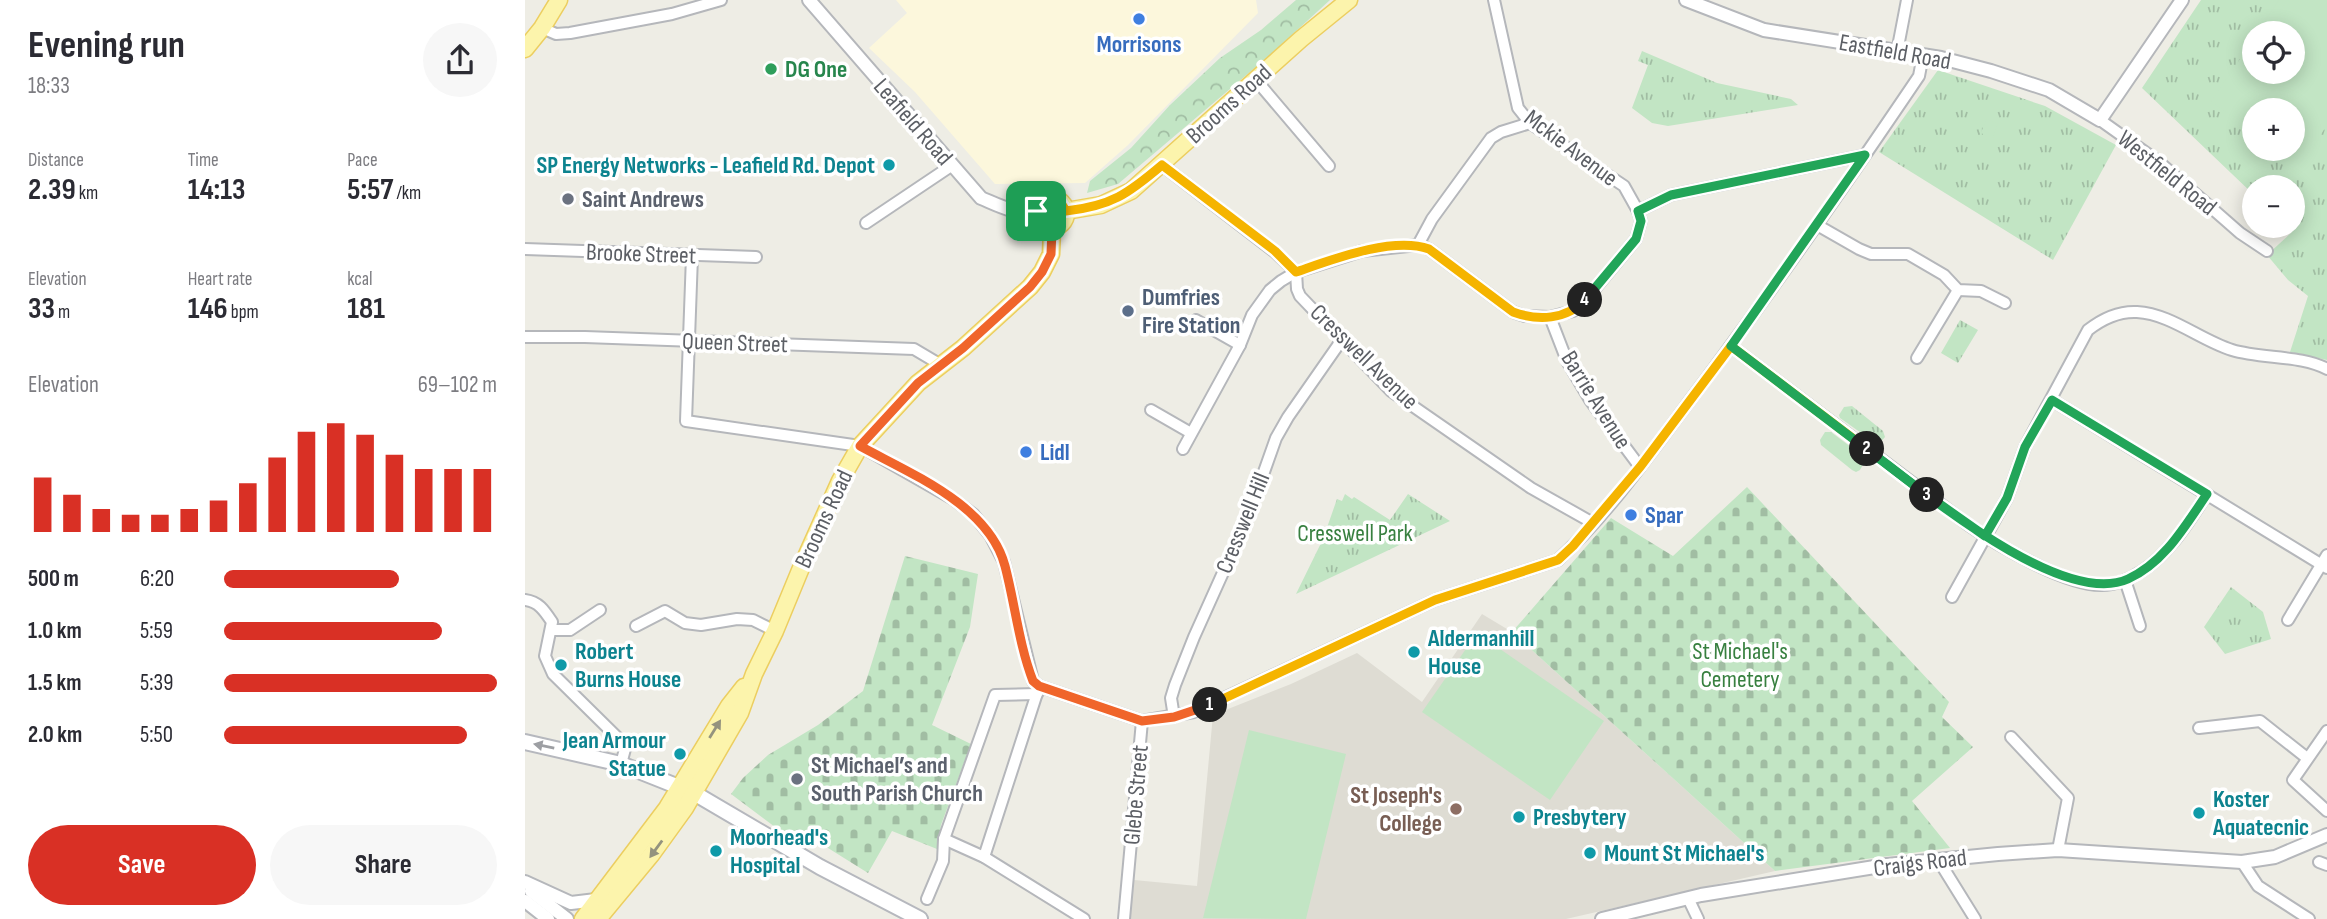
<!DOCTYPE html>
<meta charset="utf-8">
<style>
body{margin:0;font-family:"Sofia Sans Condensed",sans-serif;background:#f7f7f7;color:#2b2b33;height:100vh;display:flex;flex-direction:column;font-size:26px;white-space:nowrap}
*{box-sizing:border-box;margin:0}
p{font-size:23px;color:#7c7c81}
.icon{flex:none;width:38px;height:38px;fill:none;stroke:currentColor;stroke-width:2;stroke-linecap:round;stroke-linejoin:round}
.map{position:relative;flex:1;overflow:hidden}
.sheet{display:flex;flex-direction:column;background:#fff;width:525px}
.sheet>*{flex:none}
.fabs{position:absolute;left:1717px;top:21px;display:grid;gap:14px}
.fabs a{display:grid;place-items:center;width:63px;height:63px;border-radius:50%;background:#fff;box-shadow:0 4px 18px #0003;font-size:35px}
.pin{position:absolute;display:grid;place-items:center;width:60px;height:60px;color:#fff;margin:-30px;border-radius:14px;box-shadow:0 4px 10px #0006}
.km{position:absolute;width:35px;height:35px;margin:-18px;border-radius:50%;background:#222;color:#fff;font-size:19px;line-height:35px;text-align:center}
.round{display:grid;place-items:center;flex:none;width:74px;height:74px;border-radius:37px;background:#f7f7f7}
.overview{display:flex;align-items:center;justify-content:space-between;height:119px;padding:0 28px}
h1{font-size:38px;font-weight:700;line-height:52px}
.stats{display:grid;grid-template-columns:repeat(3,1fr);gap:10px;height:119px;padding:7px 28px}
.stats div{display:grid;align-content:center}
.stats b{font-size:30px;font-weight:700}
.stats small{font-size:19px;font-weight:400}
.stats p{font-size:19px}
.chart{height:196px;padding:14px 28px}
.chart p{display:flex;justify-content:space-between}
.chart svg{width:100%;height:126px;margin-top:7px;stroke:#d93025;stroke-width:6}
.action{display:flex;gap:14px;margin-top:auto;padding:14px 28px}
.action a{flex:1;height:80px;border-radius:42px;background:#d93025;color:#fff;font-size:28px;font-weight:700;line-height:80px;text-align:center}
.action a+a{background:#f7f7f7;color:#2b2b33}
ul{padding:0 28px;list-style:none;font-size:23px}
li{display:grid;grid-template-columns:112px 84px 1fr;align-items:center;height:52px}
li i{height:18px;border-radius:9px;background:#d93025}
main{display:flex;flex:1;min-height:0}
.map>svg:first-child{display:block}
</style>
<main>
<section class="sheet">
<div class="overview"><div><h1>Evening run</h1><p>18:33</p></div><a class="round"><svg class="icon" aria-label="share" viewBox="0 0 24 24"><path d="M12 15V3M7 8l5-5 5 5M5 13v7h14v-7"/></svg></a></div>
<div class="stats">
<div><p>Distance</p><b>2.39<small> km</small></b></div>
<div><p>Time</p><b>14:13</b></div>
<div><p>Pace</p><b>5:57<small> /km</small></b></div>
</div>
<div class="stats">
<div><p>Elevation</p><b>33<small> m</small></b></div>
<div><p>Heart rate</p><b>146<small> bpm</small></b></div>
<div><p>kcal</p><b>181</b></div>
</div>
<div class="chart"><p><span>Elevation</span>69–102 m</p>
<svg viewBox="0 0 160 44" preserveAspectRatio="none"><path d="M5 44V25M15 44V31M25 44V36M35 44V38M45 44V38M55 44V36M65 44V33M75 44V27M85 44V18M95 44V9M105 44V6M115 44V10M125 44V17M135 44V22M145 44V22M155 44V22"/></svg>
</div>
<ul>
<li><b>500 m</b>6:20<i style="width:64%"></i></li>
<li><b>1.0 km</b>5:59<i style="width:80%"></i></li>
<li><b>1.5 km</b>5:39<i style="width:100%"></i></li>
<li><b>2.0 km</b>5:50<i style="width:89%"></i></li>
</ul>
<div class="action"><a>Save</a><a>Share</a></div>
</section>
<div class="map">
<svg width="1802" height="919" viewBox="0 0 1802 919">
<defs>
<pattern id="grass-tufts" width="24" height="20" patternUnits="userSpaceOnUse" patternTransform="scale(1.75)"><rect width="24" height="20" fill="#c2e5c4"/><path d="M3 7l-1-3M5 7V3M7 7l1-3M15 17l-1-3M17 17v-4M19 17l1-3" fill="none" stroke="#a1bda3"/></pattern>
<pattern id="forest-crowns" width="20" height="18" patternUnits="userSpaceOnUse" patternTransform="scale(1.75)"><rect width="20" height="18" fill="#c2e5c4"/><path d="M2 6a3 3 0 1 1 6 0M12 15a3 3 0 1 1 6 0" fill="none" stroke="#a1bda3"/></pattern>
<pattern id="cemetery-stones" width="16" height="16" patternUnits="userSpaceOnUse" patternTransform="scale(1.75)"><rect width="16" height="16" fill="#c2e5c4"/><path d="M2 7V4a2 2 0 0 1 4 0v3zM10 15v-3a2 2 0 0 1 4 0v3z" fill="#a1bda3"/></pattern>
</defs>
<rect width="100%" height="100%" fill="#eeede5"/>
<polygon fill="#fcf7dc" points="371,0 731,0 733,13 603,145 560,183 470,184 390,92 344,48 382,13"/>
<polygon fill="#dedcd3" points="957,614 987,632 1250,871 1041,919 605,919 609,880 672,886 688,715 766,684 832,653 897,702"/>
<g fill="url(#grass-tufts)" fill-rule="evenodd">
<path d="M 1676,0 L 1802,0 L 1802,360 L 1765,352 L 1783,296 L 1763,280 L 1742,255 L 1767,232 L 1761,226 L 1768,226 L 1768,187 L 1729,187 L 1729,195 L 1617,88 ZM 1729,33 L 1768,33 L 1768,72 L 1729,72 ZM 1729,110 L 1768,110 L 1768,149 L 1729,149 Z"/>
<polygon points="1117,51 1192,83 1266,99 1273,105 1143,126 1127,123 1107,108 1123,65 1113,61"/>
<polygon points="1413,70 1520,106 1591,145 1528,260 1354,152"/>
<polygon points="1435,320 1453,330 1433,363 1416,353"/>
<polygon points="1327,406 1358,431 1360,437 1353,445 1315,418 1314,415 1319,407"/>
<polygon points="1300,432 1306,432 1338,456 1340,461 1335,470 1331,472 1327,470 1296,445 1295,440"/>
<polygon points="820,494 827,499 829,497 865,520 883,494 925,521 771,594 798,539 812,499 817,501"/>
<polygon points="1706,587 1738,612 1746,639 1700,654 1679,627"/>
</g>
<polygon fill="url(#forest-crowns)" points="771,0 805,0 745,55 593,184 562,193 565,181 606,148 645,105 695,58 736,30"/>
<g fill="url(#cemetery-stones)">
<polygon points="1222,487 1424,702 1417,717 1448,747 1387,801 1425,848 1250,871 987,632 1086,518 1148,556"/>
<polygon points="380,556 453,574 445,627 407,725 446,744 416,825 412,849 367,831 343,873 287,838 278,848 206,794 218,778 243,755 293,725 338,691"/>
</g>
<g fill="#c2e5c4">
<polygon points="1754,0 1802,0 1802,125 1778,162 1758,149 1768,149 1768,110 1729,110 1729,130 1686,102 1729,38 1729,72 1768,72 1768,33 1732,33"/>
<polygon points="1461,119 1473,123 1468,138 1465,137 1464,141 1457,138 1458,134 1456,133"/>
<polygon points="952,633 1079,721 1025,800 897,712"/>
<polygon points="724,730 821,754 781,919 678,918"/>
</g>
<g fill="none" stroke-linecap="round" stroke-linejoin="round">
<defs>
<g id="minor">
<polyline points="969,0 993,108 1005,123 1099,186 1113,211"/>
<polyline points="17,28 31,34 45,33 147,14 196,0"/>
<polyline points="1372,52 1382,0"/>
<polyline points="731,80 804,166"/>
<polyline points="1575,120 1634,162 1715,233 1742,251"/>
<polyline points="637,165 750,252 771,272 772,289 775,296 866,391 1006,488 1068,523"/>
<polyline points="341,223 426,166"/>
<polyline points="1292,225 1334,249 1346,254 1383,254 1419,275 1433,290 1456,291 1480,303"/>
<polyline points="893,245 907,219 966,138 976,132 1005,123"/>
<polyline points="0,249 231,257"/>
<path d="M 167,256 L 161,421 L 335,446 L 428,499 L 448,514 L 465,535 L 479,562 L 508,681 L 514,686 L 617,721 L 669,712 L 910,600 L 1033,560 C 1085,512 1127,451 1169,395 C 1247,291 1321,184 1394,76 L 1398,55"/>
<polyline points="1025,317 1048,311 1058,303 1111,239 1116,221 1113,211 1146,195 1340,155"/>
<polyline points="671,320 715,345"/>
<polyline points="0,337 60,337 389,349 416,365"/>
<path d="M 1206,346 L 1442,524 C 1472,545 1541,586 1577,585 C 1591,585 1605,579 1617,571 C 1645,553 1664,521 1682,494"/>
<polyline points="1392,358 1433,290"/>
<polyline points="1527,400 1802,568"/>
<polyline points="626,410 666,433"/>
<polyline points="658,449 715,345 727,315 745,290 756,281 771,272 837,251 893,245 904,249 988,312 1000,316 1025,317 1042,361 1065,400 1115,467"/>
<polyline points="1600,580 1615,626"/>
<path d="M 1427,597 L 1482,498 L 1500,447 L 1563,330 C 1577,319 1593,311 1612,312 C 1646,314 1675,340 1707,350 C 1736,359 1777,355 1802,369"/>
<path d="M 0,600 C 14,602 19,610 27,622 L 20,656 L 28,674 L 96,741 L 100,749 L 96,764"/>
<polyline points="1763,620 1802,555"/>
<polyline points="111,626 140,611 160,623 176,625 212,619 228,620 250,631"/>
<polyline points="26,630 45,630 75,610"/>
<polyline points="649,717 646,698 650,685 669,637 723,517 751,438 763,417 816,341"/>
<polyline points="1674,728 1735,721 1782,758"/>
<polyline points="1802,731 1768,780 1802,811"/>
<polyline points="1486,737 1543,798 1533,850"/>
<polyline points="419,839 459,857 559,919"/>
<polyline points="459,857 513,690"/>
<polyline points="1414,861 1450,919"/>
<polyline points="1717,862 1733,886 1784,919"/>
<polyline points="1794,862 1802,865"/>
<polyline points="1163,898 1173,919"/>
<polyline points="402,899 418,861 419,839 470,695 512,694"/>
<polyline points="599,919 617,721"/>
</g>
<g id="tertiary">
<path d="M 284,0 L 456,198 C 475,206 491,215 511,211"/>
<polyline points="1161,0 1239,30 1416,58 1466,71 1524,90 1575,120 1657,0"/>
<polyline points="0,882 46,903 71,900"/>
<polyline points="6,891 42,919"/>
<polyline points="0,901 23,919"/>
<polyline points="1077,919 1176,895 1362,865 1473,854 1533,850 1717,862 1750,857 1802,835"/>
</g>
<polyline id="secondary" points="0,742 96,764 169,793 295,867 395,919"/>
<g id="primary">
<polyline points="0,49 17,28 34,0"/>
<circle cx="526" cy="213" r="15"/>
<polyline points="541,211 576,205 606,191 776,39 824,0"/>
<polyline points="58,919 142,808 204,706 219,687"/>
<polyline points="73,919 126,855 160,808 215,713 229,674 250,631 276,568 315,481 335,446 393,383 438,348 505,287 517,272 526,254 527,229"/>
</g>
</defs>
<use href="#minor" stroke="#b5b7bb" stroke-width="14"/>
<use href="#tertiary" stroke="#b5b7bb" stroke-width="16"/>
<use href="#secondary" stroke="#b6b8be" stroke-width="18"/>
<use href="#primary" stroke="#ecce60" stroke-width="19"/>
<use href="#minor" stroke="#fff" stroke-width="10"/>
<use href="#tertiary" stroke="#fff" stroke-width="12"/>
<use href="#secondary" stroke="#fff" stroke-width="14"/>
<use href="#primary" stroke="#fcf4ac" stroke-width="16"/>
</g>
<defs><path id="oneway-solid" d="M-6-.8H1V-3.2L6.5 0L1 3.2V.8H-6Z" transform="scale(1.75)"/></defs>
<g fill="#94937e">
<use href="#oneway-solid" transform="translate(190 729) rotate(-58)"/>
<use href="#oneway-solid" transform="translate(131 849) rotate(126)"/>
</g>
<use fill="#9d9fa3" href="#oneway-solid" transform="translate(19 746) rotate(-168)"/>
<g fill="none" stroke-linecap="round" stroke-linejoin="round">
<defs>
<path id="split-1" d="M 511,211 L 515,223 L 527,229 L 526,254 L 517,272 L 505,287 L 438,348 L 393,383 L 335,446 C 386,474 464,505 480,566 C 490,604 494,645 508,681 L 514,686 L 617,721 L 649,717 L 685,705"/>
<polyline id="split-2" points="685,705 910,600 1033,560 1048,546 1115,467 1206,346 1342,449"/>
<path id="split-3" d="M 1342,449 C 1394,488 1536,609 1603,579 C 1639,563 1660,526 1682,494 L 1527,400 L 1500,447 L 1482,498 L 1460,536 L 1402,495"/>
<polyline id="split-4" points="1060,300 1111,239 1116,221 1113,211 1146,195 1340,155 1206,346 1402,495"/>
<path id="split-5" d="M 511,211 C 515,201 523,196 534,200 L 541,211 C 586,206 603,194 637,165 L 750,251 L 771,272 C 806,260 867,236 904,249 L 988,312 C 1013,321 1041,320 1060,300"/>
</defs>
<use href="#split-1" stroke="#fff" stroke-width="14"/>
<use href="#split-2" stroke="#fff" stroke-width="14"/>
<use href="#split-3" stroke="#fff" stroke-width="14"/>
<use href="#split-4" stroke="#fff" stroke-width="14"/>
<use href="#split-5" stroke="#fff" stroke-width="14"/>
<use href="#split-1" stroke="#f0652b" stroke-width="9"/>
<use href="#split-2" stroke="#f5b400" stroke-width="9"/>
<use href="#split-3" stroke="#22a559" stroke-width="9"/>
<use href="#split-4" stroke="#22a559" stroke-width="9"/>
<use href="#split-5" stroke="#f5b400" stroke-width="9"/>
</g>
<g fill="#3f7fe0" stroke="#fff" stroke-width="2.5">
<circle cx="614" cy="19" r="7"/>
<circle cx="501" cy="452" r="7"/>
<circle cx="1106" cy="515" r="7"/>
</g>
<circle fill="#2e9e5b" stroke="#fff" stroke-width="2.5" cx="246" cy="69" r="7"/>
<g fill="#0f9aa8" stroke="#fff" stroke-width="2.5">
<circle cx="364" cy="165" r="7"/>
<circle cx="889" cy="652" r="7"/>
<circle cx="36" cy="665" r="7"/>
<circle cx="155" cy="754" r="7"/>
<circle cx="1674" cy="813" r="7"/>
<circle cx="994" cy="817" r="7"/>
<circle cx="191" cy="851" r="7"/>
<circle cx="1065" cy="853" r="7"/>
</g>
<g fill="#6b7280" stroke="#fff" stroke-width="2.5">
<circle cx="43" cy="199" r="7"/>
<circle cx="272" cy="779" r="7"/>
</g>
<circle fill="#5c6f8a" stroke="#fff" stroke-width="2.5" cx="603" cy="311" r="7"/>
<circle fill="#8d6e63" stroke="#fff" stroke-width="2.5" cx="931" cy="809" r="7"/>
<g text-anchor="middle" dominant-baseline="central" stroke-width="7" stroke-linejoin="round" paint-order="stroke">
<g font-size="24" font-weight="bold" fill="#366cbe" stroke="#fff" text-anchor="start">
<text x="614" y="44" text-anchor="middle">Morrisons</text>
<text x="515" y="452">Lidl</text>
<text x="1120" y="515">Spar</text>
</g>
<g font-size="24" fill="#5c5f65" stroke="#fff">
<text transform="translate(1370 52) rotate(10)">Eastfield Road</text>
<text transform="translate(704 104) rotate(-42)">Brooms Road</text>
<text transform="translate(388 122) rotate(49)">Leafield Road</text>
<text transform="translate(1046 148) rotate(37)">Mckie Avenue</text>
<text transform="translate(1642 173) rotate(39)">Westfield Road</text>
<text transform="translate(116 254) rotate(2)">Brooke Street</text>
<text transform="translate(210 343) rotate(2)">Queen Street</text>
<text transform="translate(839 357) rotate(44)">Cresswell Avenue</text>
<text transform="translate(1071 400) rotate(58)">Barrie Avenue</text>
<text transform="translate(299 519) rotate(-65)">Brooms Road</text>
<text transform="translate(718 523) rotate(-68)">Cresswell Hill</text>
<text transform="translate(611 795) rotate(-85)">Glebe Street</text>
<text transform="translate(1395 863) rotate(-7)">Craigs Road</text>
</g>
<g font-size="24" font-weight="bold" fill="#27864d" stroke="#fff" text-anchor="start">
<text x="260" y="69">DG One</text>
</g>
<g font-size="24" font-weight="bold" fill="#0d838f" stroke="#fff" text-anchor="start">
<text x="350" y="165" text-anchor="end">SP Energy Networks - Leafield Rd. Depot</text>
<text x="903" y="638">Aldermanhill<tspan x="903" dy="28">House</tspan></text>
<text x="50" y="651">Robert<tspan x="50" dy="28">Burns House</tspan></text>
<text x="141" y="740" text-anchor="end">Jean Armour<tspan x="141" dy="28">Statue</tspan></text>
<text x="1688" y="799">Koster<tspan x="1688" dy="28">Aquatecnic</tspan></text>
<text x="1008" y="817">Presbytery</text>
<text x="205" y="837">Moorhead's<tspan x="205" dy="28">Hospital</tspan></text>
<text x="1079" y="853">Mount St Michael's</text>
</g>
<g font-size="24" font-weight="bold" fill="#5b616d" stroke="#fff" text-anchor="start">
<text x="57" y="199">Saint Andrews</text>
<text x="286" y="765">St Michael’s and<tspan x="286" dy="28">South Parish Church</tspan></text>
</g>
<g font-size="24" font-weight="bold" fill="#4e5e75" stroke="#fff" text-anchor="start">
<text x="617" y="297">Dumfries<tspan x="617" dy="28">Fire Station</tspan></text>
</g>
<g font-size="24" fill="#388040" stroke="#fff">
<text x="830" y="533">Cresswell Park</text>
<text x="1215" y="651">St Michael's<tspan x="1215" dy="28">Cemetery</tspan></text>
</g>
<g font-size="24" font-weight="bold" fill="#785e54" stroke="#fff" text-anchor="end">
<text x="917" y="795">St Joseph's<tspan x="917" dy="28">College</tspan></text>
</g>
</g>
</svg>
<div class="fabs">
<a><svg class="icon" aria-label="locate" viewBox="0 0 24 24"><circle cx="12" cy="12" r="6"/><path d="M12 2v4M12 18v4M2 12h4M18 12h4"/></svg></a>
<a>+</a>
<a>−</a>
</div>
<div class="pin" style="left:511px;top:211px;background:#1e9e55"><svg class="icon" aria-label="arrive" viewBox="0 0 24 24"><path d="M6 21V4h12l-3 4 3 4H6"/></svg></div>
<b class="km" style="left:685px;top:705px">1</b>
<b class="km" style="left:1342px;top:449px">2</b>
<b class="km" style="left:1402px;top:495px">3</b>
<b class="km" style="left:1060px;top:300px">4</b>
</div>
</main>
